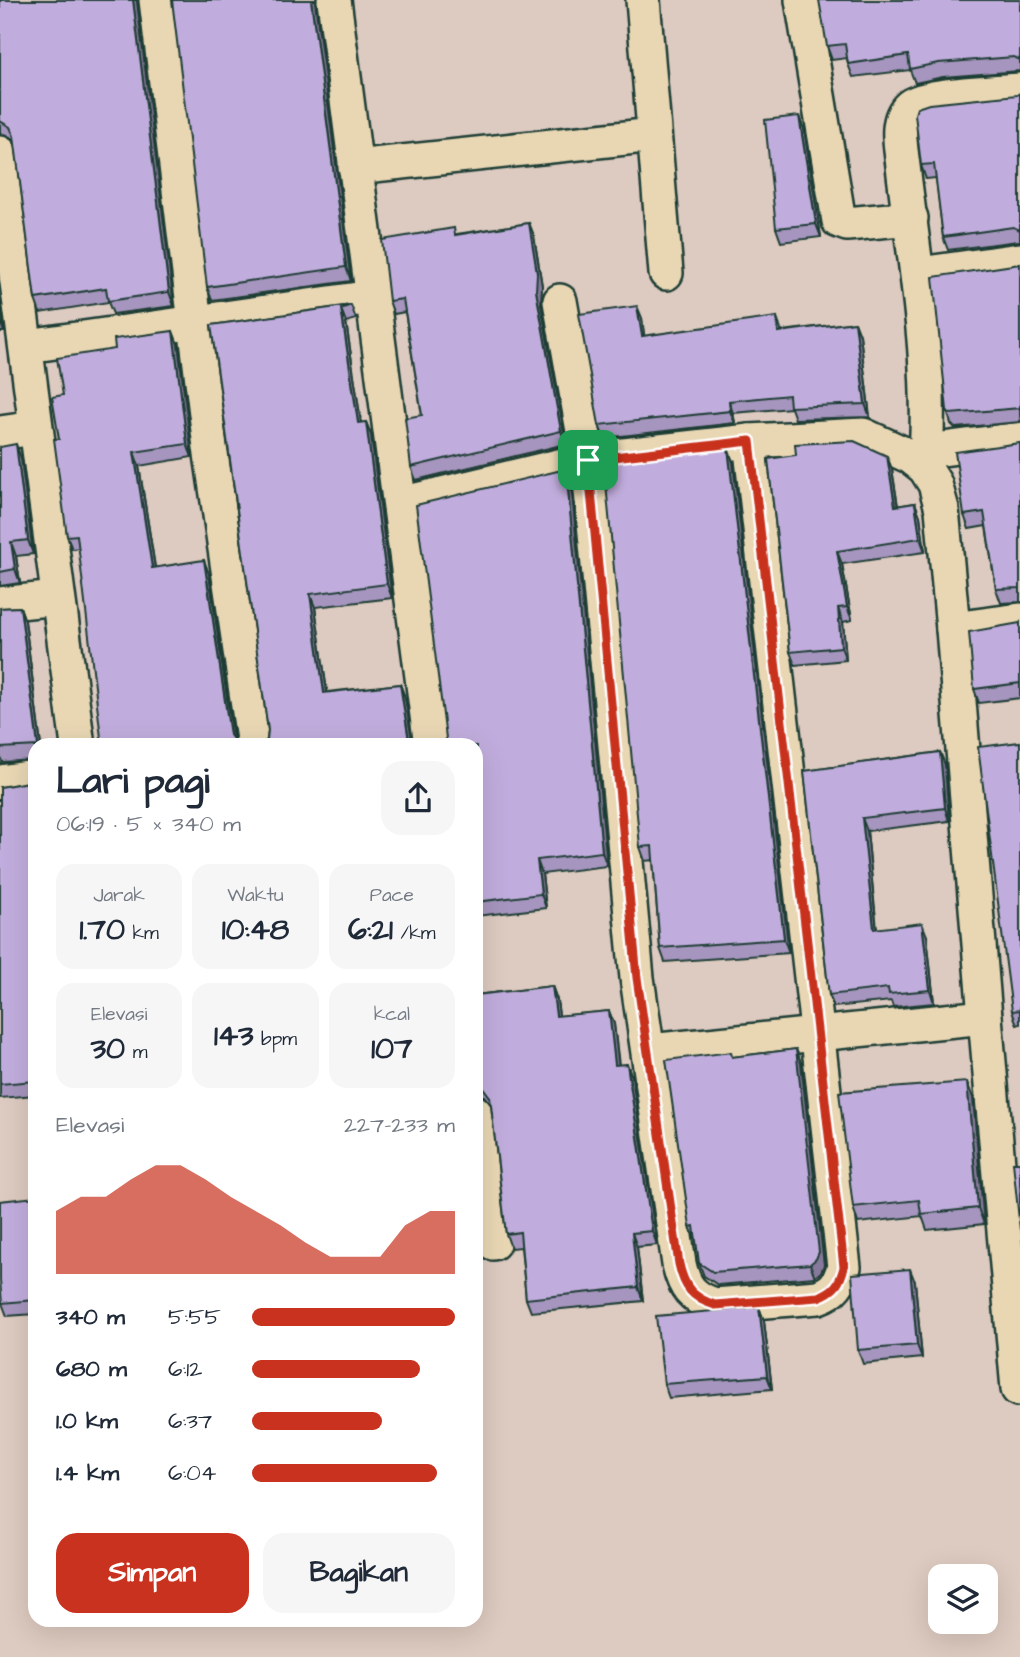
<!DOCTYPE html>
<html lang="id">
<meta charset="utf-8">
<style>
body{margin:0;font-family:"Architects Daughter",sans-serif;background:#f6f6f7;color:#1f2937;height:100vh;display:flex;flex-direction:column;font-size:26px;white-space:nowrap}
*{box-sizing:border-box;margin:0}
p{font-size:23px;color:#747a83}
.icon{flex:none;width:38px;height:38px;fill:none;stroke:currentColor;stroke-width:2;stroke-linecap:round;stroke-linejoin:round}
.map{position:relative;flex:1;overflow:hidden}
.drawer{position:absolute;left:28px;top:738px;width:455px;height:889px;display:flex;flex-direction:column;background:#fff;border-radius:21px;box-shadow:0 7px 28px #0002}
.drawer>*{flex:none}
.buttons{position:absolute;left:928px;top:1564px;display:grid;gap:14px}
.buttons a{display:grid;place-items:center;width:70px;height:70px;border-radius:14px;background:#fff;box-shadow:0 7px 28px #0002;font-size:35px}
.pin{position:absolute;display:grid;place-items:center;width:60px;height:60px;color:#fff;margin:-30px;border-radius:14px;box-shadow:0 4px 10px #0006}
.round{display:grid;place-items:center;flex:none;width:74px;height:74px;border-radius:21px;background:#f6f6f7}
.summary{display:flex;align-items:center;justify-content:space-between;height:119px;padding:0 28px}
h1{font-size:38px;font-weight:700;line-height:52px}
.metrics{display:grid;grid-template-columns:repeat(3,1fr);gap:10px;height:119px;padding:7px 28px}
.metrics div{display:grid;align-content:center;border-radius:18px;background:#f6f6f7;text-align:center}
.metrics b{font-size:30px;font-weight:700}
.metrics small{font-size:19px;font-weight:400}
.metrics p{font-size:19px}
.chart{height:196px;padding:14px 28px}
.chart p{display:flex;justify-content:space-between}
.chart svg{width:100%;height:126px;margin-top:7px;fill:#c8321e;opacity:.7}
.button{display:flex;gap:14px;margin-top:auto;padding:14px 28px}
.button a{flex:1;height:80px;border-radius:21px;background:#c8321e;color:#fff;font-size:28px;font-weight:700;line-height:80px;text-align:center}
.button a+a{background:#f6f6f7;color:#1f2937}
ul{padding:0 28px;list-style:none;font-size:23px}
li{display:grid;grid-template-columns:112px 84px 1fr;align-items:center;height:52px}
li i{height:18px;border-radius:9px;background:#c8321e}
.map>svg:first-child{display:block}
</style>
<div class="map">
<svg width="1020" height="1657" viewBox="0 0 1020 1657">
<rect width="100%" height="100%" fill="#ddcac0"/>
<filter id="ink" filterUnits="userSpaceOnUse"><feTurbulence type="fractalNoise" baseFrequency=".0143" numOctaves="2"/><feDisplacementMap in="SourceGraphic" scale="14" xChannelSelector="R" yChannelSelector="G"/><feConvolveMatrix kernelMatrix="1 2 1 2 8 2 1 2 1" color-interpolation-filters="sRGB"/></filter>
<g filter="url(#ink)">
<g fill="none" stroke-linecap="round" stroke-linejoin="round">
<defs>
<g id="minor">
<polyline points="156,0 210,447 254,746"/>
<polyline points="334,0 431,746"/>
<polyline points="643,0 666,273"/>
<polyline points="802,0 839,221 847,224 911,218"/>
<polyline points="0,153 78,746"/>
<polyline points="355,167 654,135"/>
<polyline points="919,274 1020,260"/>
<path d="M 560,301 L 588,459 L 637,978 L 679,1264 C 684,1287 692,1298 715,1305 L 818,1297 C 835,1291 839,1283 844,1267 L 750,441"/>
<polyline points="27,346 372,297"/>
<polyline points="0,433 35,428"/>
<polyline points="927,451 1020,439"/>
<path d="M 925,468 C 934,367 915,267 903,166 C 901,147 894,120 910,106 C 924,94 999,92 1020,90"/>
<polyline points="400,504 588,459 750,441 863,435 911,457 925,468 935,484 942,509 953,629 1020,620"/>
<polyline points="0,604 57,598"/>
<polyline points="0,782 35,777"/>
<polyline points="985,1017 1018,1389"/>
<polyline points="649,1051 985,1017 953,629"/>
<polyline points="476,1113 493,1243"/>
</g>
</defs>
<use href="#minor" stroke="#1f3d34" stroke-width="38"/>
<use href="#minor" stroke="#e9d7b4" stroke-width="33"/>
</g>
<g fill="#a695be" stroke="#1f3d34" stroke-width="2">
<polygon points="0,0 137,2 174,306 113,314 108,302 40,313 35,299 15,141 7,135 0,134"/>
<polygon points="1020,0 1020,71 943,77 915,83 910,70 853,77 848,64 847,58 832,60 827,46"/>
<polygon points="315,2 351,281 212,300 207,287"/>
<polygon points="1020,93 1020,242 1018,241 948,250 943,237 936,178 926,179 921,165"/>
<polygon points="804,129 821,237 781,242 776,228"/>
<polygon points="529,223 534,236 542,286 541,304 566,444 416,480 411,467 422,415 405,312 394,314 389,301 457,234"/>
<polygon points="1020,264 1020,422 955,428 951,424 947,410"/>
<polygon points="0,301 4,332 0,332"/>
<polygon points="351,305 356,319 346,322 361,423 366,422 371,435 392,598 315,607 327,692 400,684 405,698 413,746 260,746 267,740 268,730 211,325"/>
<polygon points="642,318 644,336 782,331 855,322 860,335 870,417 795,419 791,408 733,413 735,423 604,438 599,425"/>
<polygon points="178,344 192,457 139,466 155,567 209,574 234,740 79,548 72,549 67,536 59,439 63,395"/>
<polygon points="1020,443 1020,602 1001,603 996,589 986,526 969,529 964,515 1018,444"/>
<polygon points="0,447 21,458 33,554 16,556 20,583 0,586"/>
<polygon points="728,448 733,462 789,953 665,962 660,948 653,860 645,861 640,847"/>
<polygon points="768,459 892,469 898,506 915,503 920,516 925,552 842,564 852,620 843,622 846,660 795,665 790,652"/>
<polygon points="566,469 571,483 607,866 542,874 546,908 476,916 476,746"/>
<polygon points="20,607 25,621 41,746 35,746 35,760 2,762 0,756 0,608"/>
<polygon points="1020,623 1020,698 979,703 974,689"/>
<polygon points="1020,742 1020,1024 1017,1025 1012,1011"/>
<polygon points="940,752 945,765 949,821 867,831 877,929 927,936 934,1003 893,1007 891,1001 834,1007 829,995 804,771"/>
<polygon points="35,781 35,1095 0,1098 0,787"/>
<polygon points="552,986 557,1000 559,1016 609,1011 614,1024 619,1065 627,1064 632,1077 657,1245 637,1247 643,1301 531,1312 526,1299 521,1247 511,1248 506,1234 491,1105 484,1096 476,1095 476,995"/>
<polygon points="796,1049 801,1063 824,1265 821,1272 815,1277 718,1285 704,1276 699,1263 696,1240 690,1227 733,1057"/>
<polygon points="973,1098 984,1224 927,1230 922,1216 858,1223 853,1207"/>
<polygon points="35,1197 35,1314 7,1316 2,1303"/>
<polygon points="915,1282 922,1358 863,1364 858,1350"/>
<polygon points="759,1307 764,1321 772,1389 669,1398 664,1384"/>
</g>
<g fill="#87799b" stroke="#1f3d34" stroke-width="2">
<polygon points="133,0 138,0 137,2 174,306 169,292"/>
<polygon points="311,0 316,0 315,2 351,281 346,267"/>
<polygon points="799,116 804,129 821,237 816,224"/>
<polygon points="529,223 534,236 542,286 541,304 566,444 561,431 536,291"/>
<polygon points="0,301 4,332 0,320"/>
<polygon points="637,306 642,318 646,349 642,336"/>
<polygon points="341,309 346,322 363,436 358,423"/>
<polygon points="777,317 781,330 783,344 778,332"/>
<polygon points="855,322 860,335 870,417 865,404"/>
<polygon points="173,331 178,344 192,457 187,444"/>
<polygon points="729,401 733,413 735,423 730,411"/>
<polygon points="366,422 371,435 392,598 387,584"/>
<polygon points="16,444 21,458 33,554 28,540"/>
<polygon points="728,448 733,462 789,953 784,939"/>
<polygon points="134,452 139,466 157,581 152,568"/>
<polygon points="887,456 892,469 900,520 895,506"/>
<polygon points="566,469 571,483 607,866 602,852"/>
<polygon points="915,503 920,516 925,552 920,538"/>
<polygon points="11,542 16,556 20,583 15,569"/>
<polygon points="837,551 842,564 852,620 847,607"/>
<polygon points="204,560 209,574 234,746 230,735"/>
<polygon points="310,594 315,607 329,706 324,693"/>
<polygon points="20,607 25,621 41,746 38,746"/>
<polygon points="838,608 843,622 846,660 841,647"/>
<polygon points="400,684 405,698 413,746 411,746 409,741"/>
<polygon points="940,752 945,765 949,821 945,808"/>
<polygon points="862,818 867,831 878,942 874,929"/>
<polygon points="537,860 542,874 546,908 541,894"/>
<polygon points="922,923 927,936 934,1003 930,990"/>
<polygon points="552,986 557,1000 561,1030 556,1016"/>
<polygon points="609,1011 614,1024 620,1079 615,1065"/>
<polygon points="796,1049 801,1063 824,1265 821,1272 815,1277 810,1264"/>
<polygon points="627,1064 632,1077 657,1245 652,1231"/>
<polygon points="967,1082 973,1098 984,1224 978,1208"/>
<polygon points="632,1233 637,1247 643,1301 638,1287"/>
<polygon points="910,1269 915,1282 922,1358 917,1345"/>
<polygon points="759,1307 764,1321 772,1389 767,1376"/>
</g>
<g fill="#c1addd" stroke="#1f3d34" stroke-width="2">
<polygon points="0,0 133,0 169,292 108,301 106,288 35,299 14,136 10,127 0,121"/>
<polygon points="172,0 311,0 346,267 207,287"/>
<polygon points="819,0 1020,0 1020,60 1014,57 938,63 910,69 908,55 848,64 845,44 827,46"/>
<polygon points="1020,93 1020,230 1013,227 943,237 934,164 921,165 915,114 917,108 929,104 1017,95"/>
<polygon points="799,116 816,224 776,228 765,120"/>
<polygon points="529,223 537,273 536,291 561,431 411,467 405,418 422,415 403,299 389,301 382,240 454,228 455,235"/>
<polygon points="1020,264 1020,408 950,414 947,410 933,277"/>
<polygon points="351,305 341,309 358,423 366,422 387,584 310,594 324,693 400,684 409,741 374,746 260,746 267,740 268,730 211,325"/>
<polygon points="637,306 642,336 777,317 778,332 855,322 865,404 790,407 789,395 729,401 730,411 599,425 579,314"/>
<polygon points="173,331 187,444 134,452 152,568 204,560 230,735 238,746 102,746 77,535 67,536 54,439 59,439 52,397 63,395 57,358 115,349 114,339"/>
<polygon points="854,441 887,456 895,506 915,503 920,538 837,551 847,607 838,608 841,647 790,652 768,459 796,455 795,444"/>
<polygon points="1020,443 1020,588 996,589 984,512 964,515 955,452"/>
<polygon points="16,444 28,540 11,542 15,569 0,572 0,447"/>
<polygon points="728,448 784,939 660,948 652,846 640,847 604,462"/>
<polygon points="566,469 602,852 537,860 541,894 476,902 476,746 447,746 416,505"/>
<polygon points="20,607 38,746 0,748 0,608"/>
<polygon points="1020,623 1020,683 974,689 969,632"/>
<polygon points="1020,742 1020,1010 1012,1011 978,747"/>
<polygon points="940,752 945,808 862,818 874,929 922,923 930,990 889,994 888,988 829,995 804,771"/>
<polygon points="35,781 35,1083 35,1081 0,1084 0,787"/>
<polygon points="552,986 556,1016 609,1011 615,1065 627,1064 652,1231 632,1233 638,1287 526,1299 520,1232 506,1234 490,1097 479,1082 476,1081 476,995"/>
<polygon points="796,1049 819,1252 816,1259 810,1264 713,1272 699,1263 694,1226 690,1227 666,1060 731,1052 732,1057"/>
<polygon points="967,1082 978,1208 921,1214 919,1200 853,1207 839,1092"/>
<polygon points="1013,1162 1020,1162 1020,1230"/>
<polygon points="35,1197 35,1300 2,1303 0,1280 0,1201"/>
<polygon points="910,1269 917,1345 858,1350 852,1274"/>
<polygon points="759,1307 767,1376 664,1384 656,1316"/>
</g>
</g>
<g fill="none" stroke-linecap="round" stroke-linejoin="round" filter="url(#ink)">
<defs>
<path id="route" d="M 750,441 L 844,1267 C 840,1283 835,1291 818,1297 L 715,1305 C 692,1298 684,1287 679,1264 L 637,978 L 588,460 Z"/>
</defs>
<use href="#route" stroke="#fff" stroke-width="14"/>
<use href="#route" stroke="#c8321e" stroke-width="9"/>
</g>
</svg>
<div class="buttons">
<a><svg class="icon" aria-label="layers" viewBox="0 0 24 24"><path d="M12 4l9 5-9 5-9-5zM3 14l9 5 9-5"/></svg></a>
</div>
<div class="pin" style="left:588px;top:460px;background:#1e9e55"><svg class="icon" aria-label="arrive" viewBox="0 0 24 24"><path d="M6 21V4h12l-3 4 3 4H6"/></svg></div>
<section class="drawer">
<div class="summary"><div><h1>Lari pagi</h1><p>06:19 · 5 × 340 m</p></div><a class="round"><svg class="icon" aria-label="share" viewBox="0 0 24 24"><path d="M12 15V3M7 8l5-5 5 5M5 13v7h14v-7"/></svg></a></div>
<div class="metrics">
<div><p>Jarak</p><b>1.70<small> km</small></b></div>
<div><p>Waktu</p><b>10:48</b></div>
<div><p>Pace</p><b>6:21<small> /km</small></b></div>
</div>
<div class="metrics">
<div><p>Elevasi</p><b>30<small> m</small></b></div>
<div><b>143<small> bpm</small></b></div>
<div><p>kcal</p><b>107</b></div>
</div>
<div class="chart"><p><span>Elevasi</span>227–233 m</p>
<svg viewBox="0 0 160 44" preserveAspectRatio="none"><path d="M0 44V22L10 17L20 17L30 11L40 6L50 6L60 11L70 17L80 22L90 27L100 33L110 38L120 38L130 38L140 27L150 22L160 22V44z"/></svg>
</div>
<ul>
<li><b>340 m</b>5:55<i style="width:100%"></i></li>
<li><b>680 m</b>6:12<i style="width:83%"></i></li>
<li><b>1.0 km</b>6:37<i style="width:64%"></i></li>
<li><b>1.4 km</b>6:04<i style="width:91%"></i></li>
</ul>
<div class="button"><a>Simpan</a><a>Bagikan</a></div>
</section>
</div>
